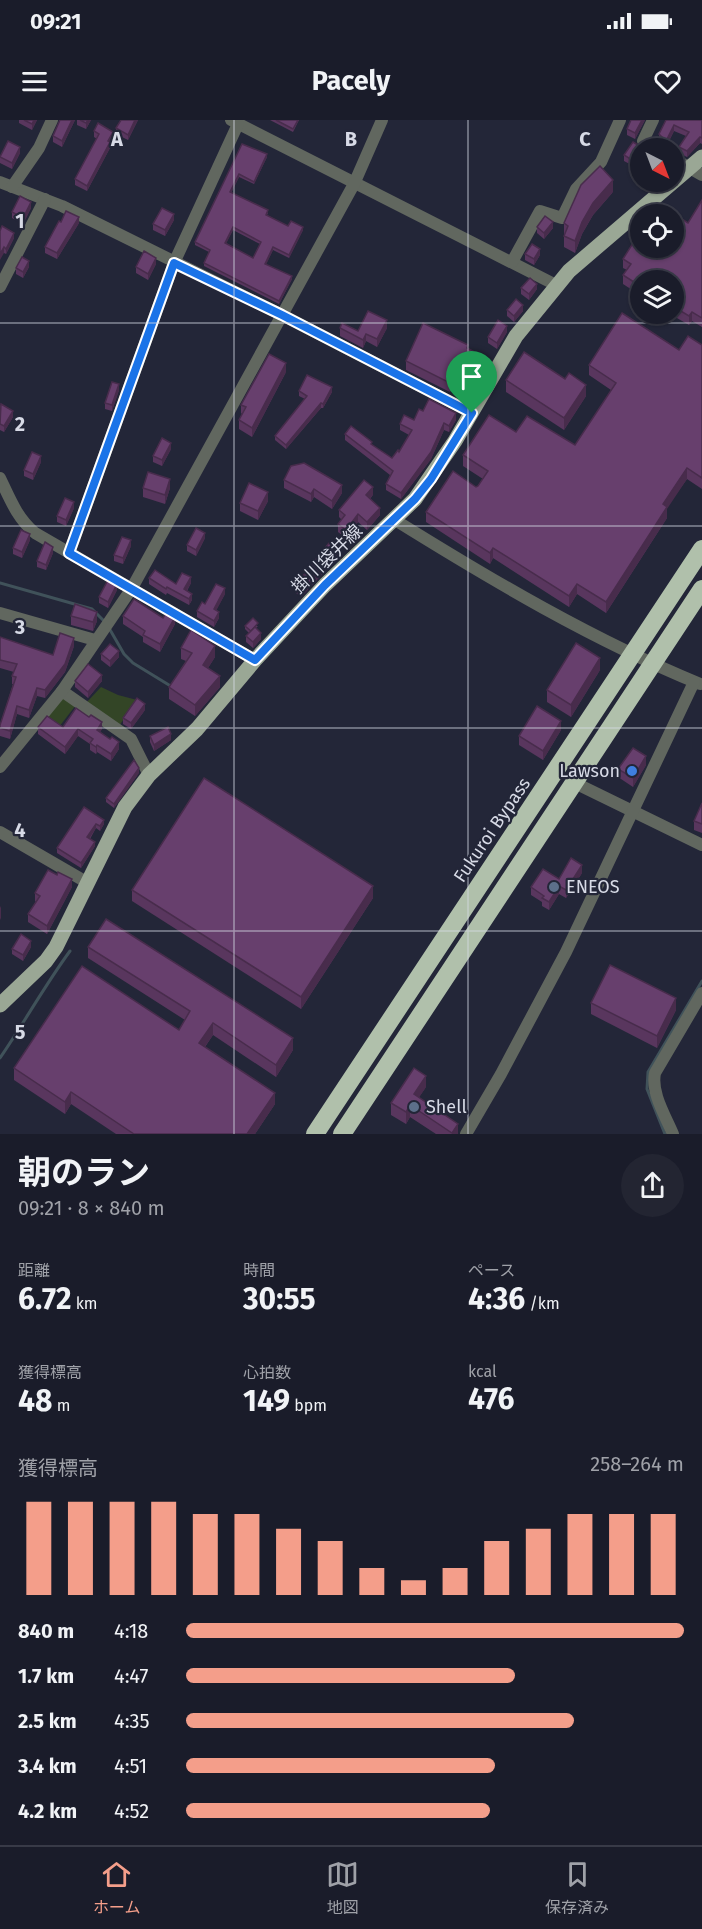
<!DOCTYPE html>
<html lang="ja">
<meta charset="utf-8">
<style>
body{margin:0;font-family:"Fira Sans","Noto Sans JP",sans-serif;background:#232532;color:#f1f3f6;height:100vh;display:flex;flex-direction:column;font-size:22px;white-space:nowrap}
*{box-sizing:border-box;margin:0}
p{font-size:20px;color:#9fa1a8}
.icon{flex:none;width:33px;height:33px;fill:none;stroke:currentColor;stroke-width:2;stroke-linecap:round;stroke-linejoin:round}
.map{position:relative;height:1014px;overflow:hidden}
.panel{display:flex;flex-direction:column;background:#1a1c2a;flex:1}
.panel>*{flex:none}
.needle{width:39px;rotate:138deg}
.fabs{position:absolute;left:630px;top:18px;display:grid;gap:12px}
.fabs a{display:grid;place-items:center;width:54px;height:54px;border-radius:50%;background:#1a1c2a;box-shadow:0 2px 4px #0004,0 0 0 2px #383a47;font-size:30px}
.pin{position:absolute;display:grid;place-items:center;width:51px;height:51px;color:#fff;margin:-62px -26px;border-radius:50% 50% 50% 0;rotate:-45deg;box-shadow:0 0 6px #0007}
.pin .icon{rotate:45deg}
.round{display:grid;place-items:center;flex:none;width:63px;height:63px;border-radius:32px;background:#232532}
.head{display:flex;align-items:center;justify-content:space-between;height:102px;padding:0 18px}
h1{font-size:33px;font-weight:700;line-height:45px}
.stats{display:grid;grid-template-columns:repeat(3,1fr);gap:9px;height:102px;padding:6px 18px}
.stats div{display:grid;align-content:center}
.stats b{font-size:30px;font-weight:700}
.stats small{font-size:16px;font-weight:400}
.stats p{font-size:16px}
.chart{height:168px;padding:12px 18px}
.chart p{display:flex;justify-content:space-between}
.chart svg{width:100%;height:108px;margin-top:6px;stroke:#f49e8a;stroke-width:6}
ul{padding:0 18px;list-style:none;font-size:20px}
li{display:grid;grid-template-columns:96px 72px 1fr;align-items:center;height:45px}
li i{height:15px;border-radius:8px;background:#f49e8a}
.status{display:flex;justify-content:space-between;align-items:center;height:42px;padding:0 30px;background:#1a1c2a;direction:ltr}
.status svg{height:16px;fill:currentColor}
header{display:flex;justify-content:space-between;align-items:center;height:78px;padding:0 18px;background:#1a1c2a;font-size:27px;font-weight:700}
.dock{display:flex;justify-content:space-around;align-items:center;height:84px;border-top:2px solid #383a47;background:#1a1c2a;font-size:16px;color:#9fa1a8}
.dock a{display:grid;justify-items:center;gap:3px}
.dock .on{color:#f49e8a}
.map>svg:first-child{display:block}
</style>
<div class="status"><b>09:21</b><svg viewBox="0 0 49 12"><path d="M0 12V9h3v3zM5 12V6h3v6zM10 12V3h3v9zM15 12V0h3v12zM26 1h20v11H26zM47 4h2v5h-2z"/></svg></div>
<header><svg class="icon" aria-label="menu" viewBox="0 0 24 24"><path d="M4 6h16M4 12h16M4 18h16"/></svg>Pacely<svg class="icon" aria-label="heart" viewBox="0 0 24 24"><path d="M12 20l-8-8c-3-5 5-10 8-4 3-6 11-1 8 4z"/></svg></header>
<div class="map">
<svg width="702" height="1014" viewBox="0 0 702 1014">
<rect width="100%" height="100%" fill="#232638"/>
<g fill="#334526">
<polygon points="101,567 118,575 137,580 119,606 87,582"/>
<polygon points="63,575 76,585 59,607 46,597"/>
</g>
<g fill="none" stroke-linecap="round" stroke-linejoin="round">
<g stroke="#40525a" stroke-width="3">
<polyline points="0,463 92,489 106,503"/>
<polyline points="109,508 124,534 133,543 169,565"/>
<path d="M 0,938 C 24,903 45,865 70,831"/>
<polyline points="665,1014 647,969 648,952 702,861"/>
</g>
<g stroke="#61675f" stroke-width="12">
<polyline points="231,0 556,165"/>
<polyline points="653,0 643,21 656,28"/>
<polyline points="674,39 702,55"/>
<polyline points="0,62 62,86 282,195 472,293"/>
<polyline points="12,67 39,28 52,0"/>
<polyline points="512,142 540,91 562,98 576,69 601,42 620,0"/>
<polyline points="0,167 45,79"/>
<path d="M 0,358 C 10,379 17,398 35,413 L 255,540"/>
<path d="M 395,400 C 493,461 593,520 700,564"/>
<polyline points="69,433 174,143 238,4"/>
<polyline points="0,493 95,520"/>
<polyline points="62,571 131,619 149,655"/>
<polyline points="0,647 62,571 132,468 354,64 382,0"/>
<polyline points="575,663 702,725"/>
<polyline points="0,712 88,763"/>
<polyline points="466,1014 501,954 566,832 694,562"/>
<path d="M 673,1014 C 665,995 651,973 655,953 L 702,873"/>
</g>
<polyline stroke="#9aa795" stroke-width="15" points="0,885 46,841 56,827 125,687 149,655 197,609 255,540 325,465 415,379 455,321 516,216 569,151 702,37"/>
<g stroke="#b0c0ab" stroke-width="18">
<polyline points="315,1014 702,429"/>
<polyline points="342,1014 702,469"/>
</g>
</g>
<g fill="#59365e" fill-rule="evenodd">
<polygon points="19,0 37,0 32,10 19,3"/>
<polygon points="59,0 75,0 62,27 53,22 53,16 59,2"/>
<polygon points="77,0 91,0 86,9 77,5"/>
<polygon points="138,0 128,20 116,14 116,8"/>
<polygon points="270,0 299,0 293,12"/>
<polygon points="645,0 635,19 627,15 627,9"/>
<polygon points="666,0 702,0 702,24 700,23 687,37 679,33 679,27 686,16 674,11 666,27 659,20 659,14"/>
<polygon points="94,11 113,18 110,23 110,28 87,71 75,65 75,59 97,19 94,17"/>
<path d="M 242,24 L 267,37 L 254,64 L 239,57 L 231,73 L 268,93 L 267,95 L 288,106 L 303,110 L 289,138 L 273,130 L 266,144 L 292,159 L 279,184 L 204,146 L 204,143 L 209,132 L 195,125 L 195,122 ZM 233,110 L 260,124 L 253,138 L 226,123 Z"/>
<polygon points="643,28 635,47 624,41 624,35"/>
<polygon points="20,33 12,49 0,43 0,36"/>
<polygon points="613,72 593,95 582,114 575,133 564,127 564,103"/>
<polygon points="702,80 702,207 692,201 689,205 670,194 674,194 674,160 640,160 640,175 623,164 623,155 627,150 623,148 623,139 688,103"/>
<polygon points="31,88 23,104 12,98 12,92"/>
<polygon points="174,100 165,116 153,110 153,104"/>
<polygon points="61,102 79,103 57,139 45,133 45,127"/>
<polygon points="537,107 553,108 544,119 537,113"/>
<polygon points="0,111 14,118 6,134 4,133"/>
<polygon points="525,134 540,135 534,145 525,140"/>
<polygon points="156,144 148,160 136,153 136,147"/>
<polygon points="29,147 23,158 16,154 16,148"/>
<polygon points="521,168 537,169 529,180 521,174"/>
<polygon points="507,190 523,191 514,202 507,196"/>
<polygon points="340,208 358,211 387,208 377,227 366,221 363,228 340,216"/>
<polygon points="507,212 497,229 488,223 488,217"/>
<polygon points="702,225 702,369 687,359 667,387 667,398 606,493 577,474 569,487 493,438 490,444 426,402 426,392 478,366 483,359 463,346 463,335 516,312 575,325 611,270 589,255 589,245"/>
<polygon points="468,229 486,247 479,260 460,249 450,272 406,250 406,241"/>
<polygon points="286,252 252,317 239,309 239,300 242,294 241,293 241,285"/>
<polygon points="506,260 586,276 564,310 506,272"/>
<polygon points="119,270 112,291 105,289 105,283"/>
<polygon points="299,271 332,272 323,288 321,288 286,329 275,320 275,316 305,279 299,276"/>
<polygon points="0,285 13,297 4,312 0,310"/>
<polygon points="414,300 456,300 449,312 444,310 431,339 401,379 386,370 386,364 390,355 345,320 345,314 372,325 392,338 399,332 409,315 400,310 400,304"/>
<polygon points="171,329 162,346 153,342 153,336"/>
<polygon points="41,342 33,360 24,356 24,350"/>
<polygon points="284,360 342,373 332,389 314,377 311,382 284,368"/>
<polygon points="143,368 170,368 165,384 143,377"/>
<polygon points="373,375 370,379 380,395 367,410 358,402 346,418 338,412 338,404 342,400 339,397 339,390"/>
<polygon points="268,381 258,400 240,391 240,383"/>
<polygon points="74,388 66,406 57,402 57,396"/>
<polygon points="205,418 196,436 187,431 187,425"/>
<polygon points="30,420 22,438 13,434 13,428"/>
<polygon points="131,426 123,444 114,441 114,435"/>
<polygon points="53,433 46,450 37,447 37,441"/>
<polygon points="338,437 301,477 295,472 295,466"/>
<polygon points="149,458 176,464 191,463 187,471 192,480 189,485 167,473 166,475 149,464"/>
<polygon points="117,470 108,488 99,483 99,477"/>
<polygon points="225,474 216,490 219,498 214,507 197,497 197,491 205,484"/>
<polygon points="71,496 97,501 93,511 71,505"/>
<polygon points="123,496 163,498 175,504 160,532 143,522 143,517 123,504"/>
<polygon points="245,506 258,506 256,508 261,519 253,528 246,522 246,516 249,513 245,509"/>
<polygon points="0,517 53,535 74,526 65,552 45,578 37,576 29,598 17,594 10,619 0,616 0,605 13,564 12,564 12,556 14,552 0,548"/>
<polygon points="181,528 215,537 208,548 220,567 195,596 169,579 169,567 186,541 181,539"/>
<polygon points="101,534 119,537 110,547 101,540"/>
<polygon points="600,550 571,597 547,582 547,570"/>
<polygon points="75,561 102,561 88,578 75,567"/>
<polygon points="145,590 131,609 123,604 123,598"/>
<polygon points="38,607 102,609 100,612 119,629 111,641 97,632 96,634 90,630 90,624 78,616 65,634 38,614"/>
<polygon points="561,610 543,640 519,625 519,616"/>
<polygon points="150,616 171,620 154,631 150,622"/>
<polygon points="646,645 633,667 618,657 618,649"/>
<polygon points="139,653 114,688 106,682 106,678"/>
<polygon points="702,683 702,713 694,710 694,701"/>
<polygon points="84,687 104,704 100,711 96,708 90,719 95,726 81,748 57,733 57,728"/>
<polygon points="582,753 566,778 559,774 549,790 542,786 542,782 531,775 531,767"/>
<polygon points="57,755 72,767 47,814 28,802 28,794 36,782 35,781 35,773"/>
<polygon points="132,770 373,778 301,889 132,781"/>
<polygon points="31,827 23,841 12,834 12,829"/>
<polygon points="88,827 293,930 276,957 213,915 205,927 275,984 255,1014 116,1014 71,984 65,994 14,960 14,948 179,910 185,900 88,838"/>
<polygon points="591,883 676,890 657,928 591,894"/>
<polygon points="426,967 419,977 458,1014 436,1014 410,997 406,1004 391,995 391,983"/>
</g>
<g fill="#482c4c">
<polygon points="34,0 37,0 32,10 32,4"/>
<polygon points="72,0 75,0 62,27 62,21"/>
<polygon points="88,0 91,0 86,9 86,3"/>
<polygon points="135,0 138,0 128,20 128,15"/>
<polygon points="642,0 645,0 635,19 635,13"/>
<polygon points="674,5 674,11 666,27 666,21"/>
<polygon points="113,12 113,18 110,23 110,28 87,71 87,66"/>
<polygon points="700,17 700,23 687,37 687,31"/>
<polygon points="20,27 20,33 12,49 12,43"/>
<polygon points="640,32 640,38 635,47 635,42"/>
<polygon points="267,34 267,37 254,64 254,62"/>
<polygon points="239,54 239,57 230,75 230,72"/>
<polygon points="613,60 613,72 593,95 582,114 575,133 575,121 582,102 593,83"/>
<polygon points="31,82 31,88 23,104 23,98"/>
<polygon points="174,94 174,100 165,116 165,110"/>
<polygon points="79,97 79,103 57,139 57,133"/>
<polygon points="553,102 553,108 544,119 544,113"/>
<polygon points="233,107 233,110 225,126 225,123"/>
<polygon points="303,107 303,110 289,138 289,135"/>
<polygon points="14,113 14,118 6,134 6,129"/>
<polygon points="4,127 4,133 0,140 0,134"/>
<polygon points="273,127 273,130 265,147 265,144"/>
<polygon points="540,129 540,135 534,145 534,139"/>
<polygon points="156,138 156,144 148,160 148,154"/>
<polygon points="29,141 29,147 23,158 23,152"/>
<polygon points="292,156 292,159 279,184 279,181"/>
<polygon points="537,164 537,169 529,180 529,174"/>
<polygon points="523,185 523,191 514,202 514,196"/>
<polygon points="692,192 692,201 689,205 689,196"/>
<polygon points="387,200 387,208 377,227 377,219"/>
<polygon points="507,206 507,212 497,229 497,223"/>
<polygon points="366,214 366,221 363,228 363,220"/>
<polygon points="486,238 486,247 479,260 479,251"/>
<polygon points="460,241 460,249 450,272 450,263"/>
<polygon points="286,243 286,252 252,317 252,308"/>
<polygon points="119,264 119,270 112,291 112,285"/>
<polygon points="586,265 586,276 564,310 564,298"/>
<polygon points="332,267 332,272 323,288 323,284"/>
<polygon points="321,283 321,288 286,329 286,325"/>
<polygon points="13,291 13,297 4,312 4,306"/>
<polygon points="456,293 456,300 449,312 449,306"/>
<polygon points="444,303 444,310 431,339 401,379 401,373"/>
<polygon points="171,323 171,329 162,346 162,340"/>
<polygon points="41,336 41,342 33,360 33,354"/>
<polygon points="687,348 687,359 663,395 663,384"/>
<polygon points="170,359 170,368 165,384 165,375"/>
<polygon points="342,365 342,373 332,389 332,381"/>
<polygon points="373,367 373,375 366,383 366,375"/>
<polygon points="314,369 314,377 311,382 311,374"/>
<polygon points="268,372 268,381 258,400 258,391"/>
<polygon points="74,382 74,388 66,406 66,400"/>
<polygon points="667,387 667,398 606,493 606,482"/>
<polygon points="380,388 380,395 367,410 367,402"/>
<polygon points="358,394 358,402 346,418 346,410"/>
<polygon points="205,413 205,418 196,436 196,430"/>
<polygon points="30,414 30,420 22,438 22,432"/>
<polygon points="131,420 131,426 123,444 123,438"/>
<polygon points="53,427 53,433 46,450 46,445"/>
<polygon points="493,428 493,438 490,444 490,433"/>
<polygon points="338,431 338,437 301,477 301,471"/>
<polygon points="191,457 191,463 184,475 184,469"/>
<polygon points="117,464 117,470 108,488 108,482"/>
<polygon points="577,464 577,474 569,487 569,476"/>
<polygon points="225,468 225,474 214,495 214,489"/>
<polygon points="192,474 192,480 189,485 189,479"/>
<polygon points="97,492 97,501 93,511 93,502"/>
<polygon points="219,492 219,498 214,507 214,501"/>
<polygon points="175,497 175,504 160,532 160,524"/>
<polygon points="261,513 261,519 253,528 253,522"/>
<polygon points="74,518 74,526 65,552 45,578 45,570"/>
<polygon points="215,526 215,537 203,556 203,545"/>
<polygon points="119,531 119,537 110,547 110,541"/>
<polygon points="600,538 600,550 571,597 571,585"/>
<polygon points="102,555 102,561 88,578 88,572"/>
<polygon points="220,556 220,567 195,596 195,585"/>
<polygon points="37,568 37,576 29,598 29,590"/>
<polygon points="145,584 145,590 131,609 131,603"/>
<polygon points="17,586 17,594 10,619 10,611"/>
<polygon points="561,601 561,610 543,640 543,631"/>
<polygon points="102,602 102,609 97,617 97,610"/>
<polygon points="78,609 78,616 65,634 65,627"/>
<polygon points="171,614 171,620 154,631 154,625"/>
<polygon points="119,622 119,629 111,641 111,634"/>
<polygon points="97,625 97,632 96,634 96,627"/>
<polygon points="646,636 646,645 633,667 633,658"/>
<polygon points="139,648 139,653 114,688 114,684"/>
<polygon points="104,700 104,704 100,711 100,706"/>
<polygon points="96,704 96,708 87,722 87,717"/>
<polygon points="95,722 95,726 81,748 81,743"/>
<polygon points="582,745 582,753 566,778 566,770"/>
<polygon points="72,759 72,767 47,814 47,806"/>
<polygon points="373,766 373,778 301,889 301,877"/>
<polygon points="559,766 559,774 549,790 549,782"/>
<polygon points="1,786 1,798 0,800 0,788"/>
<polygon points="31,821 31,827 23,841 23,835"/>
<polygon points="676,878 676,890 657,928 657,916"/>
<polygon points="213,903 213,915 199,935 199,923"/>
<polygon points="293,918 293,930 276,957 276,945"/>
<polygon points="426,956 426,967 414,985 414,974"/>
<polygon points="71,972 71,984 65,994 65,982"/>
<polygon points="275,973 275,984 255,1014 247,1014"/>
<polygon points="410,985 410,997 406,1004 406,992"/>
<polygon points="458,1004 458,1014 452,1014 452,1013"/>
</g>
<g fill="#673f6d" stroke="#482c4c" stroke-width="1.5" fill-rule="evenodd">
<polygon points="24,0 34,0 32,4"/>
<polygon points="60,0 72,0 62,21 53,16"/>
<polygon points="80,0 88,0 86,3"/>
<polygon points="121,0 135,0 128,15 116,8"/>
<polygon points="276,0 298,0 293,9"/>
<polygon points="631,0 642,0 635,13 627,9"/>
<polygon points="666,0 702,0 702,18 700,17 687,31 679,27 689,12 674,5 666,21 659,14"/>
<polygon points="98,3 113,12 108,21 110,22 87,66 75,59 99,14 94,11"/>
<polygon points="8,21 20,27 12,43 0,37"/>
<polygon points="633,22 643,28 640,28 640,32 635,42 624,35"/>
<path d="M 242,24 L 267,34 L 254,62 L 239,54 L 230,72 L 268,90 L 266,95 L 288,106 L 291,101 L 303,107 L 289,135 L 273,127 L 265,144 L 292,156 L 279,181 L 204,143 L 210,130 L 195,122 ZM 233,107 L 261,122 L 253,138 L 225,123 Z"/>
<polygon points="600,46 613,60 593,83 582,102 575,121 564,116 568,106 564,103 581,65"/>
<polygon points="20,76 31,82 23,98 12,92"/>
<polygon points="702,80 702,198 692,192 689,196 674,187 674,160 640,160 640,166 623,155 631,144 623,139 640,112 640,128 674,128 674,94 662,94 666,89 688,103"/>
<polygon points="162,88 174,94 165,110 153,104"/>
<polygon points="66,91 79,97 57,133 45,127 59,101 61,102"/>
<polygon points="545,96 553,102 544,113 537,107"/>
<polygon points="2,106 14,113 6,129 4,127 0,134 0,111"/>
<polygon points="532,124 540,129 534,139 525,134"/>
<polygon points="144,131 156,138 148,154 136,147"/>
<polygon points="22,137 29,141 23,152 16,148"/>
<polygon points="530,158 537,164 529,174 521,168"/>
<polygon points="516,179 523,185 514,196 507,190"/>
<polygon points="368,191 387,200 377,219 366,214 363,220 340,208 342,203 358,211"/>
<polygon points="622,193 679,230 688,216 702,225 702,358 687,348 663,384 667,387 606,482 577,464 569,476 493,428 490,433 426,392 453,351 476,367 478,366 488,351 463,335 489,295 516,312 527,296 575,325 616,263 589,245"/>
<polygon points="498,200 507,206 497,223 488,217"/>
<polygon points="423,203 468,225 467,228 486,238 479,251 460,241 450,263 406,241"/>
<polygon points="524,232 565,259 569,253 586,265 564,298 506,260"/>
<polygon points="269,234 286,243 252,308 239,300 246,287 241,285"/>
<polygon points="307,255 332,267 323,284 321,283 286,325 275,316 307,276 299,271"/>
<polygon points="112,262 119,264 112,285 105,283"/>
<polygon points="429,279 456,293 449,306 444,303 431,332 401,373 386,364 393,351 345,314 351,306 372,322 371,324 392,338 398,330 399,332 412,310 400,304 404,295 414,300 419,289 423,291"/>
<polygon points="1,284 13,291 4,306 0,304"/>
<polygon points="162,318 171,323 162,340 153,336"/>
<polygon points="32,332 41,336 33,354 24,350"/>
<polygon points="304,343 342,365 332,381 314,369 311,374 284,360 291,346"/>
<polygon points="148,352 170,359 165,375 143,368"/>
<polygon points="364,360 373,367 366,375 380,388 367,402 358,394 346,410 338,404 345,395 339,390"/>
<polygon points="249,363 268,372 258,391 240,383"/>
<polygon points="65,378 74,382 66,400 57,396"/>
<polygon points="196,408 205,413 196,430 187,425"/>
<polygon points="21,410 30,414 22,432 13,428"/>
<polygon points="122,417 131,420 123,438 114,435"/>
<polygon points="45,422 53,427 46,445 37,441"/>
<polygon points="329,423 338,431 301,471 295,466"/>
<polygon points="155,450 176,464 182,453 191,457 184,469 192,474 189,479 167,467 166,469 149,458"/>
<polygon points="108,460 117,464 108,482 99,477"/>
<polygon points="216,464 225,468 214,489 219,492 214,501 197,491 202,482 205,484"/>
<polygon points="134,479 163,498 167,492 175,497 160,524 143,515 145,511 123,496"/>
<polygon points="75,484 97,492 93,502 71,496"/>
<polygon points="253,498 258,503 251,511 245,506"/>
<polygon points="255,507 261,513 253,522 246,516"/>
<polygon points="191,510 215,526 203,545 220,556 195,585 169,567 192,533 181,528"/>
<polygon points="60,513 74,518 65,544 45,570 37,568 29,590 17,586 10,611 0,608 0,605 16,557 12,556 17,544 0,540 0,517 53,535"/>
<polygon points="576,523 600,538 571,585 547,570"/>
<polygon points="110,524 119,531 110,541 101,534"/>
<polygon points="88,544 102,555 88,572 75,561"/>
<polygon points="137,578 145,584 131,603 123,598"/>
<polygon points="537,586 561,601 543,631 519,616"/>
<polygon points="76,588 89,597 91,595 102,602 97,610 110,619 112,617 119,622 111,634 97,625 96,627 90,623 93,619 78,609 65,627 38,607 47,596 63,607"/>
<polygon points="168,607 171,614 154,625 150,616"/>
<polygon points="633,628 646,636 633,658 618,649"/>
<polygon points="134,640 139,648 114,684 106,678"/>
<polygon points="204,658 373,766 301,877 132,770"/>
<polygon points="702,683 702,704 694,701"/>
<polygon points="84,687 104,700 100,706 96,704 87,717 95,722 81,743 57,728"/>
<polygon points="571,738 582,745 566,770 559,766 549,782 542,778 544,776 531,767 543,749 559,759"/>
<polygon points="48,750 57,755 58,752 72,759 47,806 28,794 40,776 35,773"/>
<polygon points="106,799 293,918 276,945 213,903 199,923 275,973 247,1014 134,1014 71,972 65,982 14,948 82,846 179,910 190,891 88,827"/>
<polygon points="21,814 31,821 23,835 12,829"/>
<polygon points="610,845 676,878 657,916 591,883"/>
<polygon points="414,948 426,956 414,974 458,1004 452,1013 410,985 406,992 391,983"/>
</g>
<g fill="none" stroke-linecap="round" stroke-linejoin="round">
<defs>
<polygon id="route" points="174,143 282,195 472,293 431,359 415,379 325,465 255,540 69,433"/>
</defs>
<use href="#route" stroke="#fff" stroke-width="12"/>
<use href="#route" stroke="#1a73e8" stroke-width="8"/>
</g>
<path fill="none" stroke="#d7dae6" stroke-width="1.5" stroke-opacity="0.55" d="M 234,0 L 234,1014M 468,0 L 468,1014M 0,203 L 702,203M 0,406 L 702,406M 0,608 L 702,608M 0,811 L 702,811"/>
<circle fill="#3f7fe0" stroke="#232638" stroke-width="2" cx="632" cy="651" r="6"/>
<g fill="#5c6f8a" stroke="#232638" stroke-width="2">
<circle cx="554" cy="767" r="6"/>
<circle cx="414" cy="987" r="6"/>
</g>
<g text-anchor="middle" dominant-baseline="central" stroke-width="4.5" stroke-linejoin="round" paint-order="stroke">
<g font-size="18" fill="#d7dae6" stroke="#232638">
<text transform="translate(327 439) rotate(-44)">掛川袋井線</text>
<text transform="translate(492 710) rotate(-56)">Fukuroi Bypass</text>
</g>
<g font-size="18" fill="#d7dae6" stroke="#232638" text-anchor="start">
<text x="620" y="651" text-anchor="end">Lawson</text>
<text x="566" y="767">ENEOS</text>
<text x="426" y="987">Shell</text>
</g>
</g>
<g font-size="20" text-anchor="middle" font-weight="bold" fill="#d7dae6" stroke="#232638" stroke-width="4.5" stroke-linejoin="round" paint-order="stroke">
<text x="117" y="26">A</text>
<text x="351" y="26">B</text>
<text x="585" y="26">C</text>
<text x="20" y="108">1</text>
<text x="20" y="311">2</text>
<text x="20" y="514">3</text>
<text x="20" y="717">4</text>
<text x="20" y="919">5</text>
</g>
</svg>
<div class="fabs">
<a><svg class="needle" viewBox="-14 -14 28 28"><path d="M0-13l5 13h-10z" fill="#e53935"/><path d="M0 13l5-13h-10z" fill="#9fa1a8"/></svg></a>
<a><svg class="icon" aria-label="locate" viewBox="0 0 24 24"><circle cx="12" cy="12" r="6"/><path d="M12 2v4M12 18v4M2 12h4M18 12h4"/></svg></a>
<a><svg class="icon" aria-label="layers" viewBox="0 0 24 24"><path d="M12 4l9 5-9 5-9-5zM3 14l9 5 9-5"/></svg></a>
</div>
<div class="pin" style="left:472px;top:293px;background:#1e9e55"><svg class="icon" aria-label="arrive" viewBox="0 0 24 24"><path d="M6 21V4h12l-3 4 3 4H6"/></svg></div>
</div>
<section class="panel">
<div class="head"><div><h1>朝のラン</h1><p>09:21 · 8 × 840 m</p></div><a class="round"><svg class="icon" aria-label="share" viewBox="0 0 24 24"><path d="M12 15V3M7 8l5-5 5 5M5 13v7h14v-7"/></svg></a></div>
<div class="stats">
<div><p>距離</p><b>6.72<small> km</small></b></div>
<div><p>時間</p><b>30:55</b></div>
<div><p>ペース</p><b>4:36<small> /km</small></b></div>
</div>
<div class="stats">
<div><p>獲得標高</p><b>48<small> m</small></b></div>
<div><p>心拍数</p><b>149<small> bpm</small></b></div>
<div><p>kcal</p><b>476</b></div>
</div>
<div class="chart"><p><span>獲得標高</span>258–264 m</p>
<svg viewBox="0 0 160 44" preserveAspectRatio="none"><path d="M5 44V6M15 44V6M25 44V6M35 44V6M45 44V11M55 44V11M65 44V17M75 44V22M85 44V33M95 44V38M105 44V33M115 44V22M125 44V17M135 44V11M145 44V11M155 44V11"/></svg>
</div>
<ul>
<li><b>840 m</b>4:18<i style="width:100%"></i></li>
<li><b>1.7 km</b>4:47<i style="width:66%"></i></li>
<li><b>2.5 km</b>4:35<i style="width:78%"></i></li>
<li><b>3.4 km</b>4:51<i style="width:62%"></i></li>
<li><b>4.2 km</b>4:52<i style="width:61%"></i></li>
</ul>
</section>
<nav class="dock">
<a class="on"><svg class="icon" aria-label="home" viewBox="0 0 24 24"><path d="M3 11l9-7 9 7M6 9v11h12V9"/></svg>ホーム</a>
<a><svg class="icon" aria-label="map" viewBox="0 0 24 24"><path d="M3 6l6-2 6 2 6-2v14l-6 2-6-2-6 2zM9 4v14M15 6v14"/></svg>地図</a>
<a><svg class="icon" aria-label="saved" viewBox="0 0 24 24"><path d="M7 4h10v16l-5-4-5 4z"/></svg>保存済み</a>
</nav>
